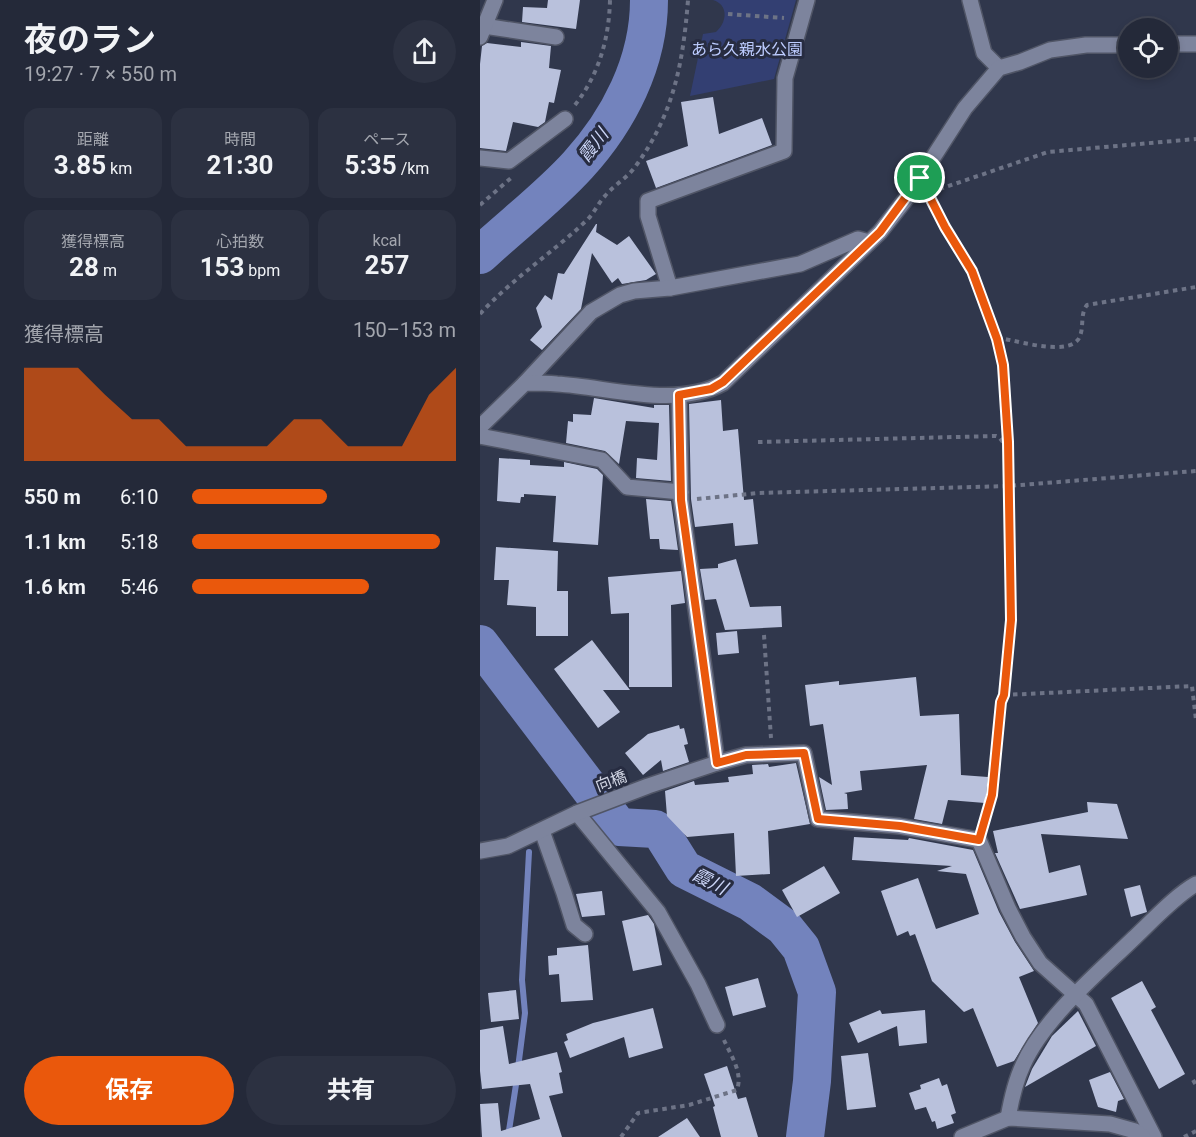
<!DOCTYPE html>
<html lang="ja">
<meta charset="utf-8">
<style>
body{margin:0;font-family:Roboto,"Noto Sans JP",sans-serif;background:#2c3141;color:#f1f3f6;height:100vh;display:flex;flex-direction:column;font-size:22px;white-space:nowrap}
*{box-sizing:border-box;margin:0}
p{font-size:20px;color:#a3a6ae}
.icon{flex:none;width:33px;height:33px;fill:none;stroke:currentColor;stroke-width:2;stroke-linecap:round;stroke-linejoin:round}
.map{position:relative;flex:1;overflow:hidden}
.details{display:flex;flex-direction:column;background:#242939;width:480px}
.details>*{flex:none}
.tools{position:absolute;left:638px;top:18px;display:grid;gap:12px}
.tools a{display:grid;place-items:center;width:60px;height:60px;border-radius:50%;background:#242939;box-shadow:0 3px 9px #0003,0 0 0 2px #414553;font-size:30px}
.pin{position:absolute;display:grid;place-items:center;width:51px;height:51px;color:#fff;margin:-26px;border:3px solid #fff;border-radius:50%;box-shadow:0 2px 6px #0007}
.round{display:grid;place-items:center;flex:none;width:63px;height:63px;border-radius:32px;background:#2c3141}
.overview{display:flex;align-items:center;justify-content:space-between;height:102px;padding:0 24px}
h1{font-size:33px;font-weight:700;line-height:45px}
.stats{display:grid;grid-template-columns:repeat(3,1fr);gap:9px;height:102px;padding:6px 24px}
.stats div{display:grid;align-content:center;border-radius:15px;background:#2c3141;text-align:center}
.stats b{font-size:26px;font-weight:700}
.stats small{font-size:16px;font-weight:400}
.stats p{font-size:16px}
.chart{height:168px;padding:12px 24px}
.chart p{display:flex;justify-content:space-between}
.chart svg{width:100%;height:108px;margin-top:6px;fill:#ea580c;opacity:.7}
.action{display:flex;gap:12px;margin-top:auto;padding:12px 24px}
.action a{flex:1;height:69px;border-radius:36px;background:#ea580c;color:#fff;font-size:24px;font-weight:700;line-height:69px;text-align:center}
.action a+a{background:#2c3141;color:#f1f3f6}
ul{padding:0 24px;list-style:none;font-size:20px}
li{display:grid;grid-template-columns:96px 72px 1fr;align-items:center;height:45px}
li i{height:15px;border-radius:8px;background:#ea580c}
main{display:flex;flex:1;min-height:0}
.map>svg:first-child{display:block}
</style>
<main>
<section class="details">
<div class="overview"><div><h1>夜のラン</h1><p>19:27 · 7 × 550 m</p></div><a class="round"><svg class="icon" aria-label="share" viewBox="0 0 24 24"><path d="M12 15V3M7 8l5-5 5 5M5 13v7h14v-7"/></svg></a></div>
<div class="stats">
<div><p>距離</p><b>3.85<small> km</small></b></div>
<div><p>時間</p><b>21:30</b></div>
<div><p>ペース</p><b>5:35<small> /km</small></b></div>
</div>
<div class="stats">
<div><p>獲得標高</p><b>28<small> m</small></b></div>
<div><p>心拍数</p><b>153<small> bpm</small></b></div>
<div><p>kcal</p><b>257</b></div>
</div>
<div class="chart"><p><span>獲得標高</span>150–153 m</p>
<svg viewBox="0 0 160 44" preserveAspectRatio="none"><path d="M0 44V6L10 6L20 6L30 17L40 27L50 27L60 38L70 38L80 38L90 38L100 27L110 27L120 38L130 38L140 38L150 17L160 6V44z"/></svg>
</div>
<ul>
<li><b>550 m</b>6:10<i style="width:51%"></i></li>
<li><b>1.1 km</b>5:18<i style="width:94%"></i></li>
<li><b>1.6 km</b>5:46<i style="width:67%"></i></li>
</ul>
<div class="action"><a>保存</a><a>共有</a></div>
</section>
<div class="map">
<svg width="716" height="1137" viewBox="0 0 716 1137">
<rect width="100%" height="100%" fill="#30374c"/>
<path fill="#333f72" d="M 233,0 L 316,0 L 294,79 L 210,96 L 223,34 L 236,32 C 247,22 249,5 233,0 Z"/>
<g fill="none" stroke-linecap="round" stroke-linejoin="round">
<g stroke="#7383bd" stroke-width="6">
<polyline points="38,1068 45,1013 42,980 49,852"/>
<polyline points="28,1137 37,1078"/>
</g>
<g stroke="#7383bd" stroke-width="38">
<path d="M 0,255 C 32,225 68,198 98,165 C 139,120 169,62 169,0"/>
<polyline points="0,644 139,827 175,829 182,834 204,869 270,902 304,927 321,948 337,992 332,1081 325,1137"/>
</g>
</g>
<g fill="#b9c1dc">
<polygon points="68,0 100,0 96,29 42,22 43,7 67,8"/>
<polygon points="41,42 71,46 69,68 81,70 74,103 69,102 65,122 58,127 33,122 26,151 0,148 0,64 2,46 7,43 41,47"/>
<polygon points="233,97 239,134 282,118 292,145 176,188 166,161 208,146 201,102"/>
<polygon points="116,224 117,224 116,232 137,245 149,236 176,274 166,280 142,284 138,278 132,283 112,253 101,309 62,350 50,340 62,327 56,308 65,295 72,300 78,273 84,274"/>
<polygon points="114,398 174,408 174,405 189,405 191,481 156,478 157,458 177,460 179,423 146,421 139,464 125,451 86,443 88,421 93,422 93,414 111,415"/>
<polygon points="241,400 243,431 258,429 264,500 273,499 278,544 255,546 253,523 215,527 211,499 209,404"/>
<polygon points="19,458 50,460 50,465 84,467 84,462 117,469 123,475 118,545 73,542 76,496 44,494 44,497 41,497 40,503 17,501"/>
<polygon points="166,499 191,501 198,550 180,549 179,539 170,539"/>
<polygon points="16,547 78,551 77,591 88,591 88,636 56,636 56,607 27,605 29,580 14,580"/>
<polygon points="256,559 270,607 301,606 302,627 245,630 236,599 225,600 220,569 238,568 238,564"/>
<polygon points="201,571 205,603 191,605 192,687 149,687 149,613 131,614 128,577"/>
<polygon points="257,631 259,653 238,655 236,633"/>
<polygon points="112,640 150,690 123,690 140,712 118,728 74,669"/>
<polygon points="436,677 440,716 479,714 481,775 508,777 505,803 468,800 462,824 434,819 447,765 380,771 382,790 364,793 367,794 368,809 346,810 339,777 352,785 343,724 330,726 325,685 359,681 359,685"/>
<polygon points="199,725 200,729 204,728 208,744 204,745 209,762 183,771 181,760 163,775 145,753 168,734"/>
<polygon points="316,763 330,824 288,831 290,874 256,876 254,833 207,837 187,816 185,791 214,781 215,785 249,782 248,777 273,774 272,765 288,764 289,767"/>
<polygon points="607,802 637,804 648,839 561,834 569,873 600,865 607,895 540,909 515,853 518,853 513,831 608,812"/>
<polygon points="374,837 428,840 429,838 493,850 519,912 535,942 554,971 539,977 558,1023 534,1061 517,1067 493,1008 484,1012 452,981 435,934 430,936 428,931 417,936 401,891 438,878 456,929 499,914 486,874 457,871 472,866 372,860"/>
<polygon points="344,866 360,893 317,917 302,890"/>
<polygon points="660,885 667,912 651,917 644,889"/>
<polygon points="122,891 125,915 102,917 96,894"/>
<polygon points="168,915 174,924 182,965 153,971 142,921"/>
<polygon points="108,945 113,1000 81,1002 79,974 69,975 68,956 77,955 77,948"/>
<polygon points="278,978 286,1007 253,1016 245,987"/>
<polygon points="662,981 676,1007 671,1010 705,1074 679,1089 631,998"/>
<polygon points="36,990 39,1019 11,1022 8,993"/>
<polygon points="173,1008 183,1048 149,1058 144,1037 90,1058 84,1042 88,1040 86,1034 113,1023"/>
<polygon points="400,1010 402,1014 445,1010 447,1043 419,1046 417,1026 378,1043 369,1023"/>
<polygon points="598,1011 616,1046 545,1087 552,1069 572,1036"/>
<polygon points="23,1026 29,1064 77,1052 82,1072 79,1073 83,1093 69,1096 82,1137 2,1137 0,1104 18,1103 21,1131 60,1119 50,1084 2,1089 0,1071 0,1030"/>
<polygon points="388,1053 396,1107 367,1110 361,1056"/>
<polygon points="247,1066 258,1099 266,1097 278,1137 241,1137 233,1107 235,1106 224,1074"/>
<polygon points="630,1072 644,1099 638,1101 636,1112 618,1107 609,1080"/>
<polygon points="459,1078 462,1086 467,1084 476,1113 471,1115 474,1123 457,1129 455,1121 452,1122 446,1107 435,1110 429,1093 441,1089 440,1085"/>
<polygon points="207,1118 220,1137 178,1137"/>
</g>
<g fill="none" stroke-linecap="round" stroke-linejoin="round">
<defs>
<g id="minor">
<polyline points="490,0 504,53 519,68"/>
<polyline points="4,26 76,37"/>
<polyline points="0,37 15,0"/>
<polyline points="687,44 716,44"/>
<polyline points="0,158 29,161 85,119"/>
<polyline points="190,288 168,216 168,201 304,151 305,78 327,0"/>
<polyline points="45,383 111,312 140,295 154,291 190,288 320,264 378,239 389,242"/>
<polyline points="199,395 201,500 237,763"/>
<path d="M 0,427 L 45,383 C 55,383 66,383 77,384 C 129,387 196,409 243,383 L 400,232 L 429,195 L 485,108 L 519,68 L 540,62 L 570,50 L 606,45 L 648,45"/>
<polyline points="0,436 122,460 147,487 201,492"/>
<polyline points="97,813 178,912 218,984 237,1025"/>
<polyline points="62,831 84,893 94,925 105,934"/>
<polyline points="0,851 28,846 97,813 168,786 237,763 266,755 324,753 338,819 419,826 499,840 528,908 543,937 560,963 606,1004 674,1137"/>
<path d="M 528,1118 C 531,1101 535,1082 543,1065 C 564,1018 617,974 654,938 C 671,922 696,895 716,884"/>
<polyline points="482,1137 528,1118 630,1124 655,1131 663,1137"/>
</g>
</defs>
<use href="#minor" stroke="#505566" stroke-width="18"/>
<g stroke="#6d7386" stroke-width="4" stroke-dasharray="4.5 4.5" stroke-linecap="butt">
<polyline points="248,14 304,18"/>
<path d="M 95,105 C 119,74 129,39 130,0"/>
<polyline points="451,192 568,152 716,139"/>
<polyline points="450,195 465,227 492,271 517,339 523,365 528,442 531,620 524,695 521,702 512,794 503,825"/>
<polyline points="0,205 31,178"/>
<path d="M 0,314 C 32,279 72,253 106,221 C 114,214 118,203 125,196 C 134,185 147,178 155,167 C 194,114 203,63 208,0"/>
<path d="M 517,339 L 525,339 C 541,342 593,357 600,336 C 604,326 600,314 607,305 L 716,287"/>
<polyline points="278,442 516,436 519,437 527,447"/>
<polyline points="217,499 279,493 528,486 716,471"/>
<polyline points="284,635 291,738"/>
<polyline points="524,695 712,686 716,720"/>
<polyline points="713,1080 716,1085"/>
<path d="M 141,1137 L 158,1113 L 209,1105 L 257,1090 C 263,1072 251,1056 244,1040"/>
<polyline points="704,1137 716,1131"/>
</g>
<use href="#minor" stroke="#7d849d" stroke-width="15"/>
</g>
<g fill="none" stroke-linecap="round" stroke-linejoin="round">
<defs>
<polygon id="route" points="440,178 465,227 492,271 517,339 523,365 528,442 531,620 524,695 521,702 512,795 499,840 420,826 338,819 324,753 266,755 237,763 201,500 199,395 231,389 243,382 400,232"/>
</defs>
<use href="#route" stroke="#fff" stroke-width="12"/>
<use href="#route" stroke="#ea580c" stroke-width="8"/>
</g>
<g text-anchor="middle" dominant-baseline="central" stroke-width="6" stroke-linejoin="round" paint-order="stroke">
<g font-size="16" fill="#bdccff" stroke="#272c41">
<text x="267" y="49">あら久親水公園</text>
</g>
<g font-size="16" fill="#d1d5e3" stroke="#272c41">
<text transform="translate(131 781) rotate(-21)">向橋</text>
</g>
<g font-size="18" font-style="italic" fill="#cbd5f7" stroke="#272c41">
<text transform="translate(113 145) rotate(-52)">霞川</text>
<text transform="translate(230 881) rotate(27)">霞川</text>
</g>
</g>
</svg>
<div class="tools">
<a><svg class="icon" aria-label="locate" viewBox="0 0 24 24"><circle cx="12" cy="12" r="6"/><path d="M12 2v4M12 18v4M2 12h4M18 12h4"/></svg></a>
</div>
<div class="pin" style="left:440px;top:178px;background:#1e9e55"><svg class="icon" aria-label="arrive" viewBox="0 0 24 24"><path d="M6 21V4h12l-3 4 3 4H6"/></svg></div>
</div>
</main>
